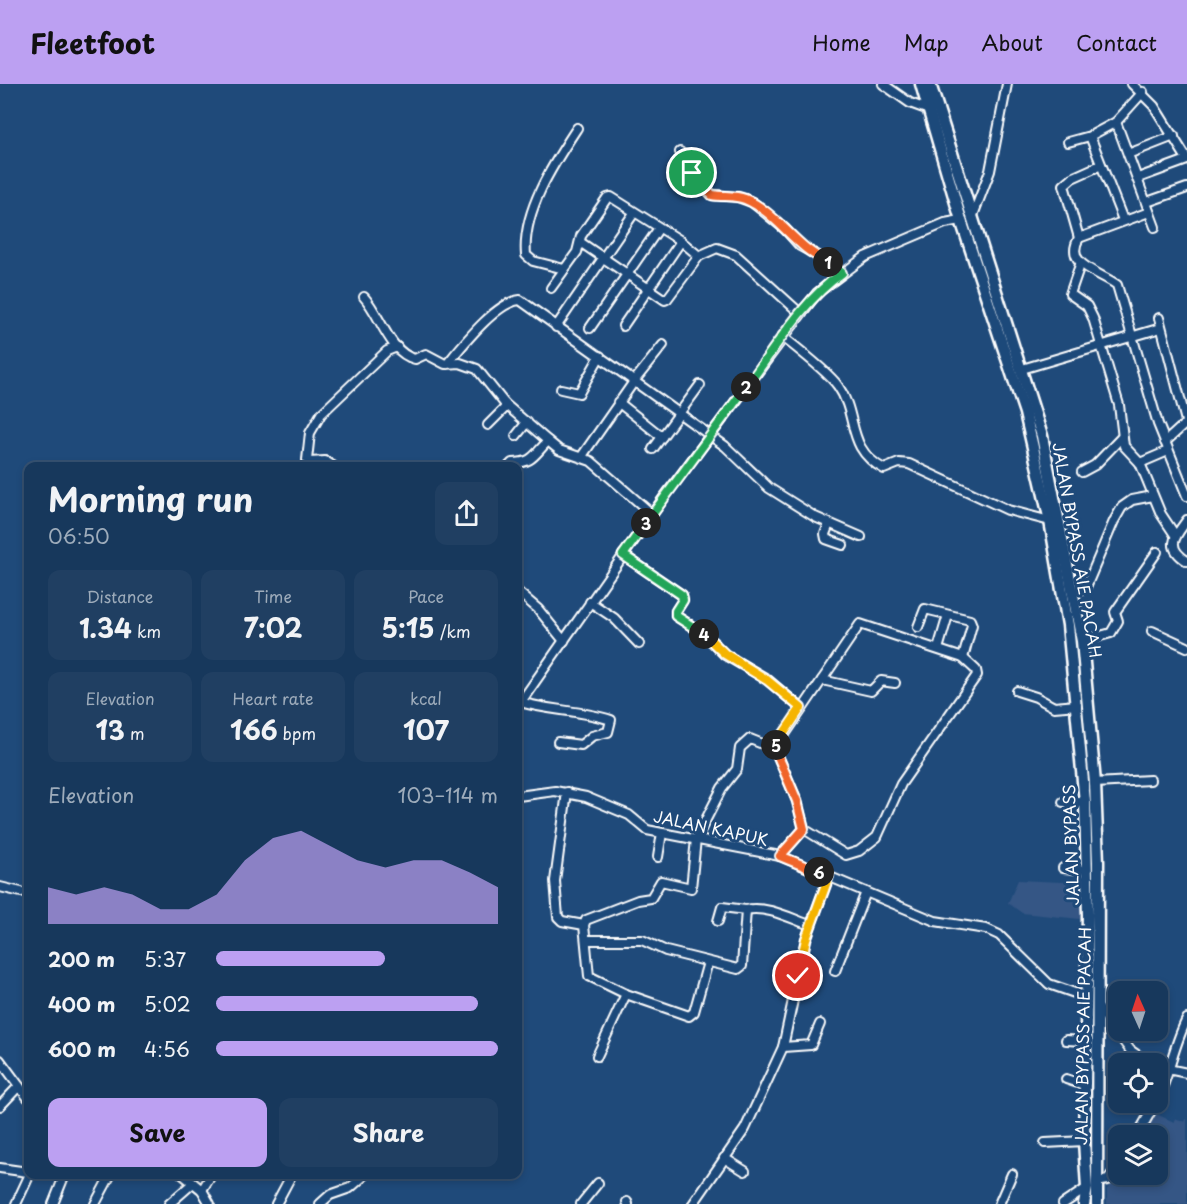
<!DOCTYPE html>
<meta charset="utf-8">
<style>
body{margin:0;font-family:"Playpen Sans",sans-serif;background:#203f62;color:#f1f3f6;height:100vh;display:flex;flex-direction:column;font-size:22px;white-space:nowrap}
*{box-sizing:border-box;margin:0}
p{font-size:20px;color:#9eacbb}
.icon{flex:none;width:33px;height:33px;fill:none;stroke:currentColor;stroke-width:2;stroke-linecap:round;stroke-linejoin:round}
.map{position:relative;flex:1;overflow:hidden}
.details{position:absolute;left:24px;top:378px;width:498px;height:717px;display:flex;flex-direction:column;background:#17385c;border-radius:12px;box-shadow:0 3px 9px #0003,0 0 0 2px #365272}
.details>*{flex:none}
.needle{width:39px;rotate:357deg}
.buttons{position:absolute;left:1108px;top:897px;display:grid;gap:12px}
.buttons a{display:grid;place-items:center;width:60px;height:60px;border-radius:12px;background:#17385c;box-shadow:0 3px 9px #0003,0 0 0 2px #365272;font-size:30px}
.pin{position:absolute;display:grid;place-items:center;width:51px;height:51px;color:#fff;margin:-26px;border:3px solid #fff;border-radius:50%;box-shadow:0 2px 6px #0007}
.km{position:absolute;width:30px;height:30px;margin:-15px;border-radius:50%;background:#222;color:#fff;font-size:16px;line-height:30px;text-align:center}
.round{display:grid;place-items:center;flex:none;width:63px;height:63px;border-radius:12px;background:#203f62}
.head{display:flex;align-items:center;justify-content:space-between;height:102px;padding:0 24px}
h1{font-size:33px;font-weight:700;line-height:45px}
.stats{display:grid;grid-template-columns:repeat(3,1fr);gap:9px;height:102px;padding:6px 24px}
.stats div{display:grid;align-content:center;border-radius:12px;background:#203f62;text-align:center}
.stats b{font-size:26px;font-weight:700}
.stats small{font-size:16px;font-weight:400}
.stats p{font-size:16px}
.chart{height:168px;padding:12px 24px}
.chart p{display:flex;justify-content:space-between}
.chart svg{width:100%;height:108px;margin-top:6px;fill:#bca0f2;opacity:.7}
.primary-button{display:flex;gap:12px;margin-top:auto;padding:12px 24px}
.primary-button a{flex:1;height:69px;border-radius:12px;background:#bca0f2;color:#111;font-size:24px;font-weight:700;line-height:69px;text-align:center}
.primary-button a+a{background:#203f62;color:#f1f3f6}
ul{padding:0 24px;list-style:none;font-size:20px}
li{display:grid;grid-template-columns:96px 72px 1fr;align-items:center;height:45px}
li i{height:15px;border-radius:8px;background:#bca0f2}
header{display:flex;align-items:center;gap:36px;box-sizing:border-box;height:84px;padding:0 30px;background:#bca0f2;color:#111}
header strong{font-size:28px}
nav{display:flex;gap:33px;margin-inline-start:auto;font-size:21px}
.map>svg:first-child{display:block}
</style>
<header>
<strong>Fleetfoot</strong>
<nav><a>Home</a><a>Map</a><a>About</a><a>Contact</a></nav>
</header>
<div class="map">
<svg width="1187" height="1120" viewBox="0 0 1187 1120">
<rect width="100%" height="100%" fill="#1f4a7a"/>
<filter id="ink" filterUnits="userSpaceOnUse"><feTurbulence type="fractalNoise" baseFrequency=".0167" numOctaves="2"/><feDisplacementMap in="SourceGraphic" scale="12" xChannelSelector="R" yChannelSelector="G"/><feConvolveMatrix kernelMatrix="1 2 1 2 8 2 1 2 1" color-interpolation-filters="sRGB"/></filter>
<g filter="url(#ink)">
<g fill="#355685">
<polygon points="1018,796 1084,799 1080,835 1022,829 1008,819"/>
<polygon points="1156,1030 1174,1038 1175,1034 1185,1038 1187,1033 1187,1120 1107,1120 1107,1106 1119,1087 1119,1090 1158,1090 1158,1052 1143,1051"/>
</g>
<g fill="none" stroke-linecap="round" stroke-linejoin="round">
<defs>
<g id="minor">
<polyline points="883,0 910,19 929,26"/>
<polyline points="1132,0 1154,22 1187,75"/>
<polyline points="1116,38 1155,143"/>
<polyline points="1068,58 1090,52"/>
<polyline points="680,68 692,89 712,111 738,113 752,118 785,145 800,162 832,179 842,189"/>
<polyline points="1128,70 1174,52"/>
<polyline points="1138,94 1187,76"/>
<polyline points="1147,118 1187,104"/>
<path d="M 1149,128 L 1079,154 C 1063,181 1100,188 1117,201 L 1158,340 L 1187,412"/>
<polyline points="972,134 990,87 1007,0"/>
<polyline points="1123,136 1090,52 1116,38 1143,8"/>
<polyline points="1079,154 1064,101 1072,94 1101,81"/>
<polyline points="580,158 665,216 667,215 699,172"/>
<polyline points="1080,181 1070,210 1087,222 1093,234 1119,321 1124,362 1140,379 1161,430 1175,451"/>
<path d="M 564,185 L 533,177 L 526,171 C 522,127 554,79 577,44"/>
<polyline points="551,204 577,168 581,152 607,114 611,113 681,157 699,172 717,164 736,171 800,229"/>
<path d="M 364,213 C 380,230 389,269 415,275 L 426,270 L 445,280 L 460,279 L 477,285 L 505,320 L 548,357 L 559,366 L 591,377 L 652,430"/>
<polyline points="1159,234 1187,341"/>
<polyline points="623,242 681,157"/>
<polyline points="556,243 634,129"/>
<polyline points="590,244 659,144"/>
<path d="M 783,253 C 797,264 829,289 838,302 C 859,332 845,364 884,385 L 899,379 L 909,380 L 1008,426 L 1050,437"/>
<path d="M 447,280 C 462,262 496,218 520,216 L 725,362 L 769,404 L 815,433 L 861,453"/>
<polyline points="1022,285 1161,244"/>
<polyline points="561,305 579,309 600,272"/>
<polyline points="618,318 662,353"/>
<polyline points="488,341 505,324 505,320"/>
<polyline points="516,352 527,338"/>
<polyline points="1165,358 1186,339"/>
<polyline points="653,365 700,301"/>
<polyline points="582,372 635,296 663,261"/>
<polyline points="1140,379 1168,367"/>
<polyline points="333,382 325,377 310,378 307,376 310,349 321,330 387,267 397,263"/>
<path d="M 509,382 L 512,379 C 533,379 533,372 548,357"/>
<polyline points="1082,388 1095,381 1122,353"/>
<path d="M 1187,436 C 1176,452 1164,462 1187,477"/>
<polyline points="829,440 825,450 826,455 843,461"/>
<polyline points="623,471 682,511 683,516 676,527 676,532 706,551 725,571 767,595 801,624"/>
<polyline points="518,508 538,525 564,557"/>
<polyline points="1074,509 1086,503 1114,437 1122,423 1132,416 1153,412"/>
<polyline points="590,518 614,534 639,560"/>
<polyline points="918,543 925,525 970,536 972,541 963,574"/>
<polyline points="1152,547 1187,563"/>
<polyline points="1082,557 1111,549 1118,537 1115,528 1157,468"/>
<polyline points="938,565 948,531"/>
<polyline points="822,596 871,607 881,597 895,599"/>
<polyline points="1017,607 1036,613 1054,623 1077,621"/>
<path d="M 520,618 C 550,627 581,626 611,636 L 608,648 L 592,652 L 581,661 L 558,658"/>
<polyline points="518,622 665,412 817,209 865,173 945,139 961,136"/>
<polyline points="1095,699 1150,696"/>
<polyline points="567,708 555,797 558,833 562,837 584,841 589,892 626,910 689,932 694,928 708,878"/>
<polyline points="518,712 555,707 586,713 629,731 647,746 780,772 935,837 986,845 999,851 1049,900 1086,913"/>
<polyline points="1063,718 1085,718"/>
<polyline points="780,772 804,745"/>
<polyline points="658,773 662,749"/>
<polyline points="1063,784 1086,786"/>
<polyline points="0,803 21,808"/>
<polyline points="718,837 722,823 746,826"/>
<polyline points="584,841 586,836 638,816 651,814 661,797 691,804 696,755 722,704 737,685 740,664 750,655 775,665 860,540 963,574 976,586 977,591 901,700 877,753 859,767 846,771 804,745 797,717 775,665"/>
<path d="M 587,856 L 642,856 L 666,867 L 738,885 L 742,882 L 746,826 C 766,821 792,835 810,841"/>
<polyline points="835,887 866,808"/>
<polyline points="1099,924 1130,966 1150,980"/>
<polyline points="1066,956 1085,957"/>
<polyline points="783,963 811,961 820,940"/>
<polyline points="597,972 626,910"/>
<polyline points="0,976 28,1014"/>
<polyline points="1158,983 1187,989"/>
<polyline points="1066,995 1084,1001"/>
<path d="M 1158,1014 C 1170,988 1174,960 1187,935"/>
<polyline points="0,1022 19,1002"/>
<polyline points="1137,1052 1156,1018"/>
<polyline points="1045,1059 1084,1057"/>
<polyline points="724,1074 745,1087"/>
<polyline points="0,1084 28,1088"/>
<polyline points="182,1090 202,1106 210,1120"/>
<polyline points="1096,1098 1108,1096 1119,1080"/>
<polyline points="202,1106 212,1090"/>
<polyline points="627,1118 628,1120"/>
<polyline points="16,1120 30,1090"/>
<polyline points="53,1120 65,1090"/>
<polyline points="95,1120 111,1090"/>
<polyline points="169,1120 193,1099"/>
<polyline points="276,1120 292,1090"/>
<polyline points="320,1120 330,1111 350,1104 366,1090"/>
<polyline points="581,1120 598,1099"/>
<polyline points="693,1120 745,1045 783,963 806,855 829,792"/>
<polyline points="999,1120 1012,1090"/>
<polyline points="1063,1120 1087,1104"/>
</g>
<g id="highway">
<polyline points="921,0 961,136 1025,329 1050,437 1068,541 1085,718 1088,831 1084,1057 1087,1104 1084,1120"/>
<polyline points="930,0 1042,352 1082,557 1095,699 1098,778 1097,1120"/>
</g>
</defs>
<use href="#minor" stroke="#fff" stroke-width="12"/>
<use href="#highway" stroke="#fff" stroke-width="15"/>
<use href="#minor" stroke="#1f4a7a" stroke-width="8"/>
<use href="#highway" stroke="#1f4a7a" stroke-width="10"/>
</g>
</g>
<g fill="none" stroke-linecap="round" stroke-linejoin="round" filter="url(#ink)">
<defs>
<path id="split-1" d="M 692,89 L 712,111 C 723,113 734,111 745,115 C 777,128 795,164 828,178"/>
<path id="split-2" d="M 746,303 C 776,263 801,218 842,189 L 828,178"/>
<polyline id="split-3" points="646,439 746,303"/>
<polyline id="split-4" points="646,439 623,471 682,511 683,516 676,527 676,532 704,550"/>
<polyline id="split-5" points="704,550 725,570 767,596 801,624 776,661"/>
<polyline id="split-6" points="776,661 775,665 797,717 804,745 780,772 819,788"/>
<polyline id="split-7" points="798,892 806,855 829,792 819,788"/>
</defs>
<use href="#split-1" stroke="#fff" stroke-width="12"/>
<use href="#split-2" stroke="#fff" stroke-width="12"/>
<use href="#split-3" stroke="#fff" stroke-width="12"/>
<use href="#split-4" stroke="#fff" stroke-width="12"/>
<use href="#split-5" stroke="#fff" stroke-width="12"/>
<use href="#split-6" stroke="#fff" stroke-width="12"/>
<use href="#split-7" stroke="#fff" stroke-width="12"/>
<use href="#split-1" stroke="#f0652b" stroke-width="8"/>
<use href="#split-2" stroke="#22a559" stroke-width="8"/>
<use href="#split-3" stroke="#22a559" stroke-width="8"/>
<use href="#split-4" stroke="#22a559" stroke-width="8"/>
<use href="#split-5" stroke="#f5b400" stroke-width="8"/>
<use href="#split-6" stroke="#f0652b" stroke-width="8"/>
<use href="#split-7" stroke="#f5b400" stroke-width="8"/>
</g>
<g text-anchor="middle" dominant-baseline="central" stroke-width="6" stroke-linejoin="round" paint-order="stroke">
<g font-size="16" fill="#fff" stroke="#1f4a7a">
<text transform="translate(1078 466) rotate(80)">JALAN BYPASS AIE PACAH</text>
<text transform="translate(711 743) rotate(12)">JALAN KAPUK</text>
<text transform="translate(1070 761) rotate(-92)">JALAN BYPASS</text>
<text transform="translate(1082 952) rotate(-89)">JALAN BYPASS AIE PACAH</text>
</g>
</g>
</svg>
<div class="buttons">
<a><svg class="needle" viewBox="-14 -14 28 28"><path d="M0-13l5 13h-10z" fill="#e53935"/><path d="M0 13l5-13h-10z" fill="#9eacbb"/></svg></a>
<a><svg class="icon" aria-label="locate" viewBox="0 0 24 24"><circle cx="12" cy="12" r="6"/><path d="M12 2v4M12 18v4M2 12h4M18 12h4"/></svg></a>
<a><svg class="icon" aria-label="layers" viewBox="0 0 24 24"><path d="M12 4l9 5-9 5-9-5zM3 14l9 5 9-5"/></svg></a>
</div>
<div class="pin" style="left:692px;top:89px;background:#1e9e55"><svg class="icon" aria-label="arrive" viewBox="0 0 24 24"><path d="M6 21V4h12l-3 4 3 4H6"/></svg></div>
<div class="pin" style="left:798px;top:892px;background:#d93025"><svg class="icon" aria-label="check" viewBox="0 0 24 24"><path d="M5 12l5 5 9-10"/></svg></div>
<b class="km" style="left:828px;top:178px">1</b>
<b class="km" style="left:746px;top:303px">2</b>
<b class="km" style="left:646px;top:439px">3</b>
<b class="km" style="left:704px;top:550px">4</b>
<b class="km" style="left:776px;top:661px">5</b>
<b class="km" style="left:819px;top:788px">6</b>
<section class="details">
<div class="head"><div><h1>Morning run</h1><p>06:50</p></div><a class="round"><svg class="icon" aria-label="share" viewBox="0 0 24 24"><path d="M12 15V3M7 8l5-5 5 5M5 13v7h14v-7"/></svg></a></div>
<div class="stats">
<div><p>Distance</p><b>1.34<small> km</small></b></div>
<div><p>Time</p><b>7:02</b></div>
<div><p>Pace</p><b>5:15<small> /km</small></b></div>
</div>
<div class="stats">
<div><p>Elevation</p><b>13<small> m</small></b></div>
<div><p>Heart rate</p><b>166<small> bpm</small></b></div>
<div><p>kcal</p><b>107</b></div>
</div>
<div class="chart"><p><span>Elevation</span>103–114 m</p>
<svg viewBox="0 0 160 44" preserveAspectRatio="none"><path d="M0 44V29L10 32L20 29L30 32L40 38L50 38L60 32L70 18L80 9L90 6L100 12L110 18L120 21L130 18L140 18L150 23L160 29V44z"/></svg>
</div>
<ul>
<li><b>200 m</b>5:37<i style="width:60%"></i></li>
<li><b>400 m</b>5:02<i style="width:93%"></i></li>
<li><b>600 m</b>4:56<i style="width:100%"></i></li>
</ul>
<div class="primary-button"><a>Save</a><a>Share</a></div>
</section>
</div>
